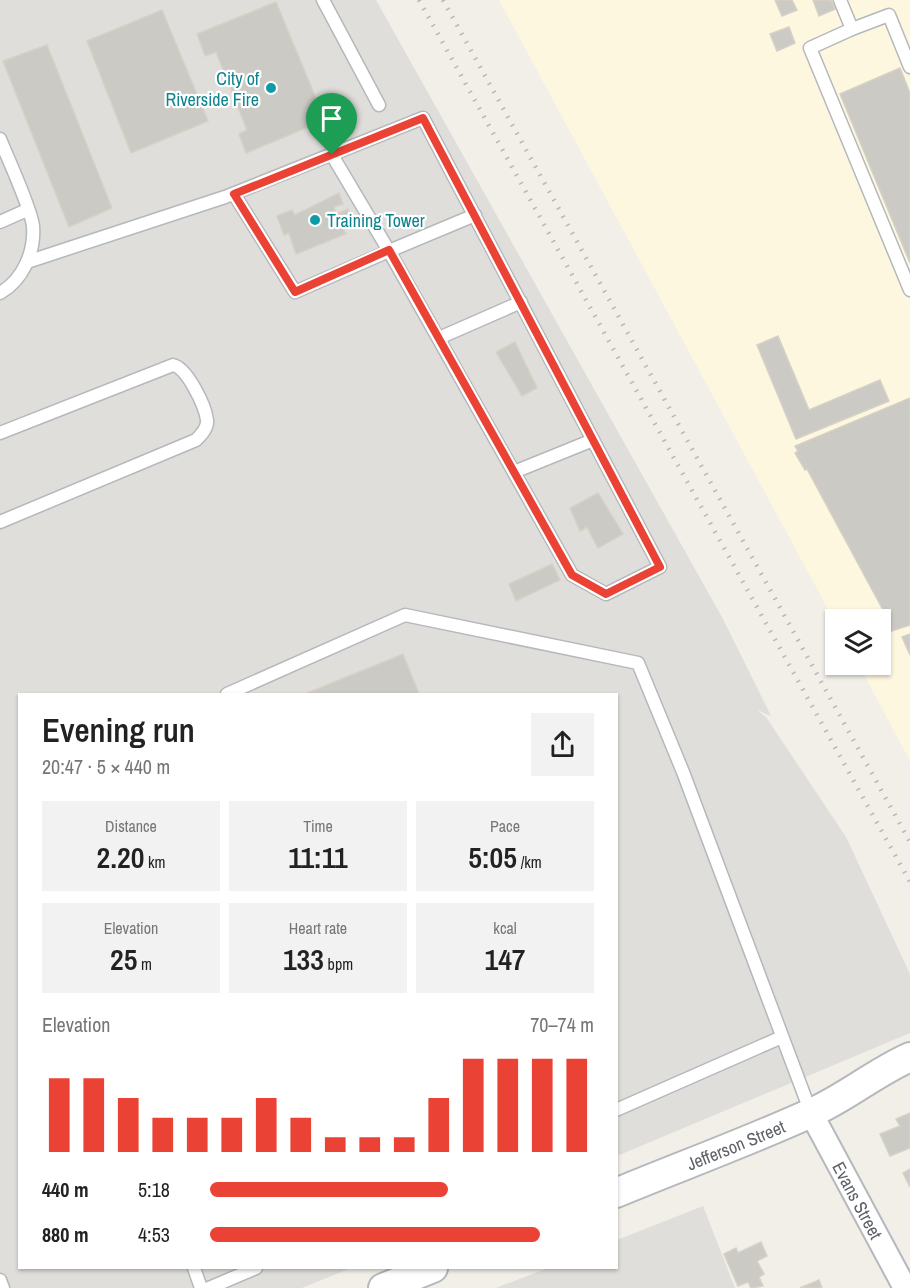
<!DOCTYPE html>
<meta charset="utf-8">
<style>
body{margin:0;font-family:"Archivo Narrow",sans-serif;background:#f2f2f2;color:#222;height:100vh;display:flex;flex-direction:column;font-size:22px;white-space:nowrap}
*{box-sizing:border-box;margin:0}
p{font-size:20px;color:#767676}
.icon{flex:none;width:33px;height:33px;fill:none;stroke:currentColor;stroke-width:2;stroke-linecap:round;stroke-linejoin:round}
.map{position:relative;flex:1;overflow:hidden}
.side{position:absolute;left:18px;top:693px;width:600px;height:576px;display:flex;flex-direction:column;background:#fff;border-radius:0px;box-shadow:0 2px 4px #0004}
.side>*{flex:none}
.tools{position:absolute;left:825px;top:609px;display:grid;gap:12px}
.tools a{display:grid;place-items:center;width:66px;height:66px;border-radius:0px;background:#fff;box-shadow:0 2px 4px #0004;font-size:30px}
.pin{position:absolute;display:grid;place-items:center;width:51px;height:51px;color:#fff;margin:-62px -26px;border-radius:50% 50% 50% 0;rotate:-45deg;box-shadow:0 0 6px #0007}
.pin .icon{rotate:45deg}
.round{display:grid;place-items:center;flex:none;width:63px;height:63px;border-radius:0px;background:#f2f2f2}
.head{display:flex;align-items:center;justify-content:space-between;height:102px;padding:0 24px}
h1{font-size:33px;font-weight:600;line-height:45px}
.figures{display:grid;grid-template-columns:repeat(3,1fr);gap:9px;height:102px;padding:6px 24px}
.figures div{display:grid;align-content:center;border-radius:0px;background:#f2f2f2;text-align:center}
.figures b{font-size:30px;font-weight:600}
.figures small{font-size:16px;font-weight:400}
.figures p{font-size:16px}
.chart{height:168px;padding:12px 24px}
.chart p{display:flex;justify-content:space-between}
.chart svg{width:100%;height:108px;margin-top:6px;stroke:#ea4335;stroke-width:6}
ul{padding:0 24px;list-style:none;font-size:20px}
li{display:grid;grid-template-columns:96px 72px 1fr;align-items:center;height:45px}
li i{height:15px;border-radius:8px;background:#ea4335}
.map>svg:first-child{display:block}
</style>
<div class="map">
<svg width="910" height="1288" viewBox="0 0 910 1288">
<rect width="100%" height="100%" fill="#f1efe8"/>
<polygon fill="#fef7e0" points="499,0 910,0 910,761 859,665 880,664 880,620 835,622"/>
<g fill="#e0deda">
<polygon points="0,0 376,0 723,619 771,716 757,710 766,717 846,837 910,974 910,1033 617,1156 616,694 20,694 20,1268 351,1268 302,1288 0,1288"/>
<polygon points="703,1206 735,1288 496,1288 548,1268 616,1268 617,1240"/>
</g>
<g fill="#cccac5" stroke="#d6d1c6" stroke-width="1.5">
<polygon points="775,0 792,0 797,10 782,16"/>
<polygon points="813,0 831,0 835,9 819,16"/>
<polygon points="276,2 325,120 246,153 239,134 247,130 216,52 205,56 197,34"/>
<polygon points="162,10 208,121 131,153 87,41"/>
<polygon points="789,27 795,43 777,51 770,34"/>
<polygon points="47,45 112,208 69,227 3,61"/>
<polygon points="900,68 910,93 910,263 840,94"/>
<polygon points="339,193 343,204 334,207 336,214 348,209 354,224 343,229 346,234 296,254 289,233 284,235 277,216 292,210 295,215"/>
<polygon points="778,336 809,410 880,380 889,401 796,439 757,345"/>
<polygon points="515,342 537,388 522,396 496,352"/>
<polygon points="910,398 910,625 880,635 880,620 866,617 883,610 807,469 805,470 795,453 798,451 795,446"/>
<polygon points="598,493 623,534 598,548 587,527 580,531 570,508"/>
<polygon points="552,564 560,580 516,601 509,584"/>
<polygon points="910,634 910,655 902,637"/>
<polygon points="403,654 419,694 305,694"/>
<polygon points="910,1113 910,1148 890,1156 880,1134 900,1126 896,1119"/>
<polygon points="910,1169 910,1187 903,1173"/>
<polygon points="761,1242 767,1256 757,1261 764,1274 759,1277 763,1286 751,1288 748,1282 738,1286 724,1254 736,1248 738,1253"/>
<polygon points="819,1280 822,1288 800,1288"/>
</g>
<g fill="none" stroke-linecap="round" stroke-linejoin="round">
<defs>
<g id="service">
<polyline points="323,0 379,105"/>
<polyline points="840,0 852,29 810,48 910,290"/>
<polyline points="852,29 889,15 910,67"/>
<path d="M 0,139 C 8,159 31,208 33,226 C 35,252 23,280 0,293"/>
<polyline points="234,194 295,292 389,251 332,155"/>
<polyline points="0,222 27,210"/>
<polyline points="27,262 225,197 423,118 660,567 606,594 572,575 389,251 475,215"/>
<polyline points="439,338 521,302"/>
<path d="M 0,433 L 173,365 C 187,368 205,405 207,420 C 208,428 201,435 196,440 L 0,522"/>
<polyline points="514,472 593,440"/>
<polyline points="227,694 405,615 638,663 683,772 811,1113"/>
<polyline points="616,1110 782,1037"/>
<polyline points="194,1268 201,1288"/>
<polyline points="0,1280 3,1288"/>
<polyline points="209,1288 256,1268"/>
</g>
<g id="minor">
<path id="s1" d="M 811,1113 L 905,1288"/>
</g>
<g id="tertiary">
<path id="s2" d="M 616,1193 C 681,1166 747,1142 811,1113 C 847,1097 874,1073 910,1057"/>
<polyline points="383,1288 433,1268"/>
</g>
</defs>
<use href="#service" stroke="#b5b8bc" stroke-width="15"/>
<use href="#minor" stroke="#b5b8bc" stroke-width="26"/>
<use href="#tertiary" stroke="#b5b8bc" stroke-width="32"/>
<use href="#service" stroke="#fff" stroke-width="12"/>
<use href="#minor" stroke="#fff" stroke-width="22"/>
<use href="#tertiary" stroke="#fff" stroke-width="28"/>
<g stroke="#b6b7b8" stroke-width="4.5" stroke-dasharray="1.5 8" stroke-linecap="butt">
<polyline points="419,0 910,882"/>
<polyline points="443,0 910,842"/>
</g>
</g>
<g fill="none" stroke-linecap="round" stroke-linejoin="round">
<defs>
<polygon id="route" points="423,118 660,567 606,594 572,575 389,250 295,292 234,194"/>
</defs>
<use href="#route" stroke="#fff" stroke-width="12"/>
<use href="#route" stroke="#ea4335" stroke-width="8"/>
</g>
<g fill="#0f9aa8" stroke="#fff" stroke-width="2">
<circle cx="271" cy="88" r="6"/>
<circle cx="315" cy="220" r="6"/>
</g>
<g text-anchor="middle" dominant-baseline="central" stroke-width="4.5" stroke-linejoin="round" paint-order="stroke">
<g font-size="18" fill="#0d838f" stroke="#fff" text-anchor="end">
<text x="259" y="78">City of<tspan x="259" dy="21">Riverside Fire</tspan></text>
<text x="327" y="220" text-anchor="start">Training Tower</text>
</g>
<g font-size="18" fill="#5f6368" stroke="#fff">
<text stroke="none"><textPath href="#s2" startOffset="129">Jefferson Street</textPath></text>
<text stroke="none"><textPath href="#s1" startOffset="99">Evans Street</textPath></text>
</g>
</g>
</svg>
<div class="tools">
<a><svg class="icon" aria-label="layers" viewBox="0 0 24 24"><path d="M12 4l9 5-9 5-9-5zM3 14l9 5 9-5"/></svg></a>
</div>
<div class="pin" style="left:332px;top:155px;background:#1e9e55"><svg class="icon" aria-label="arrive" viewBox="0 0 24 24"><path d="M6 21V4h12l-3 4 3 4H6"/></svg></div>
<section class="side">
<div class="head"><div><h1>Evening run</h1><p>20:47 · 5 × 440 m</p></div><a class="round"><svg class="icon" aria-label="share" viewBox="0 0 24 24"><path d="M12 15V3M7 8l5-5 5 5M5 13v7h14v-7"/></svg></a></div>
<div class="figures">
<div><p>Distance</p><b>2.20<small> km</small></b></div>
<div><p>Time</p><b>11:11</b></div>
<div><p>Pace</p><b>5:05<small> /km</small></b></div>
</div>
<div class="figures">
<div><p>Elevation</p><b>25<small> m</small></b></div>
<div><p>Heart rate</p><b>133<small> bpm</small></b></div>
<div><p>kcal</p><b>147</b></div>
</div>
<div class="chart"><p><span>Elevation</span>70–74 m</p>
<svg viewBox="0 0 160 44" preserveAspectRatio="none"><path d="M5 44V14M15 44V14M25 44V22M35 44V30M45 44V30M55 44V30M65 44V22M75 44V30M85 44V38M95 44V38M105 44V38M115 44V22M125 44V6M135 44V6M145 44V6M155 44V6"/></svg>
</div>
<ul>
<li><b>440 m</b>5:18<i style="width:62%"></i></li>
<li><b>880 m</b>4:53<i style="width:86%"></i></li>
</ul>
</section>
</div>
